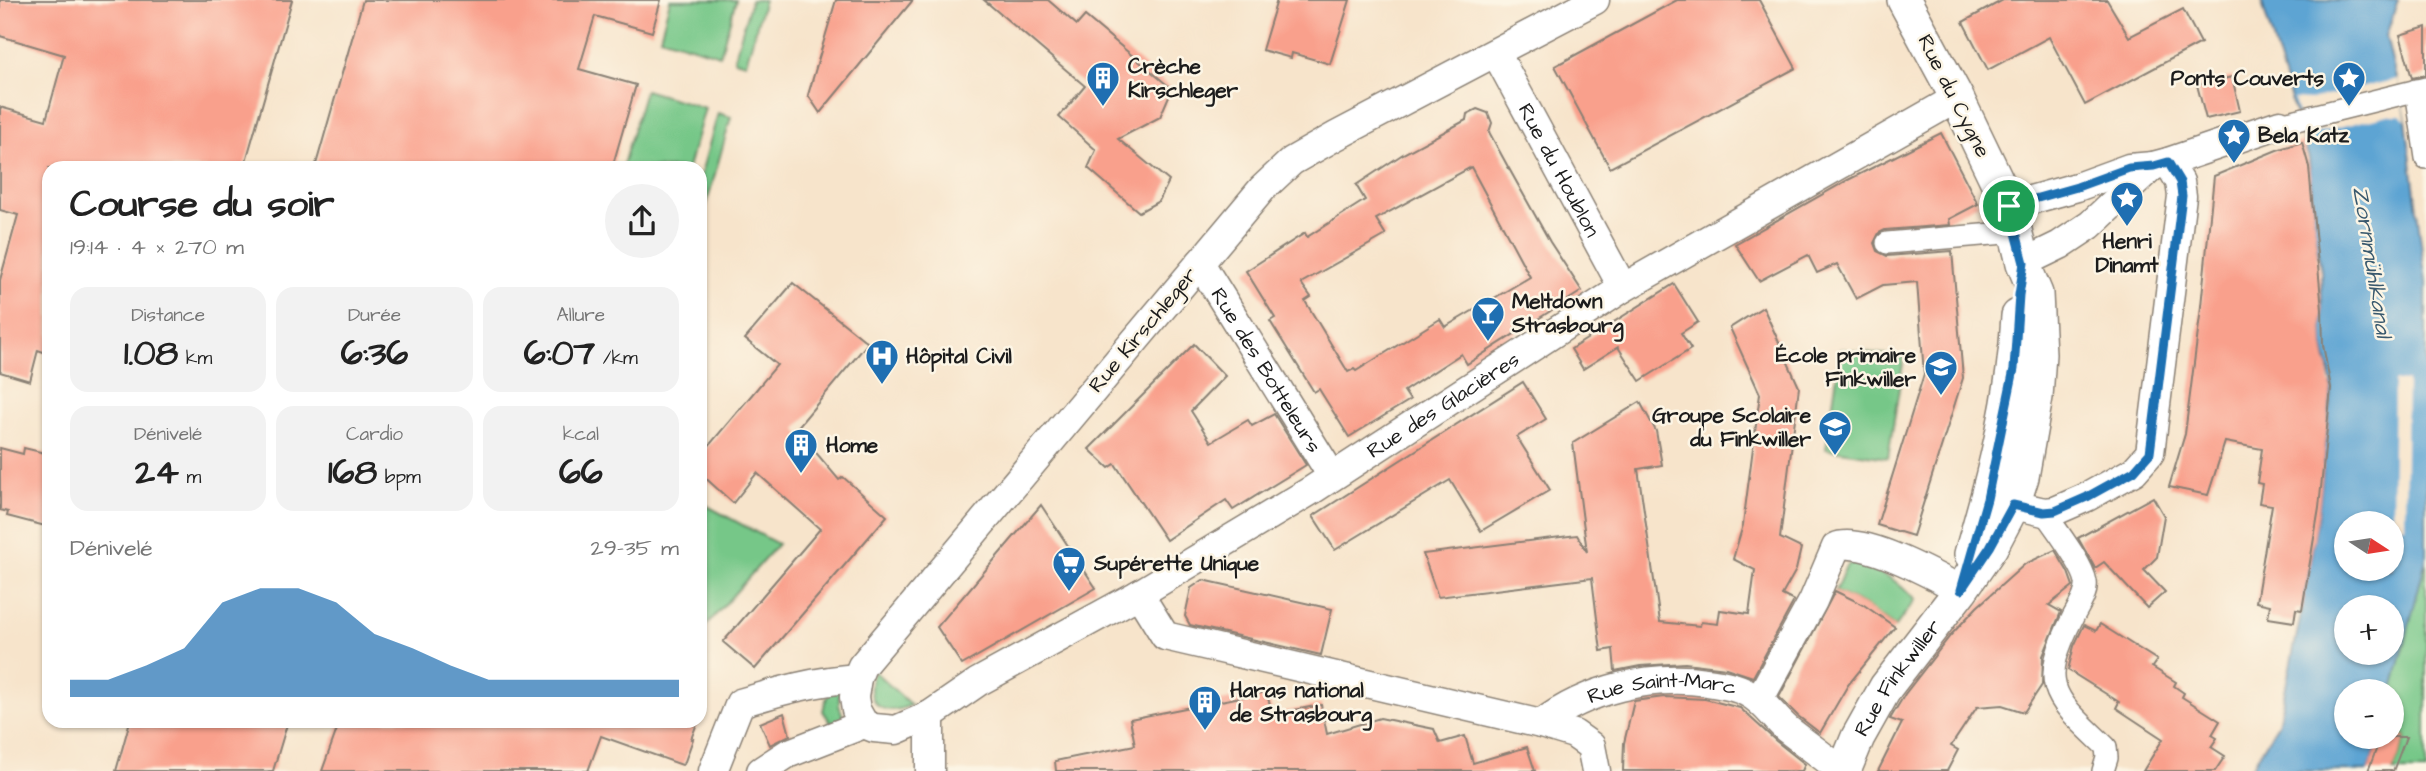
<!DOCTYPE html>
<html lang="fr">
<meta charset="utf-8">
<style>
body{margin:0;font-family:"Architects Daughter",sans-serif;background:#f2f2f2;color:#222;height:100vh;display:flex;flex-direction:column;font-size:26px;white-space:nowrap}
*{box-sizing:border-box;margin:0}
p{font-size:23px;color:#767676}
.icon{flex:none;width:38px;height:38px;fill:none;stroke:currentColor;stroke-width:2;stroke-linecap:round;stroke-linejoin:round}
.map{position:relative;flex:1;overflow:hidden}
.drawer{position:absolute;left:42px;top:161px;width:665px;height:567px;display:flex;flex-direction:column;background:#fff;border-radius:21px;box-shadow:0 2px 5px #0004}
.drawer>*{flex:none}
.needle{width:46px;rotate:102deg}
.buttons{position:absolute;left:2334px;top:511px;display:grid;gap:14px}
.buttons a{display:grid;place-items:center;width:70px;height:70px;border-radius:50%;background:#fff;box-shadow:0 2px 5px #0004;font-size:35px}
.pin{position:absolute;display:grid;place-items:center;width:60px;height:60px;color:#fff;margin:-30px;border:4px solid #fff;border-radius:50%;box-shadow:0 2px 7px #0007}
.round{display:grid;place-items:center;flex:none;width:74px;height:74px;border-radius:37px;background:#f2f2f2}
.head{display:flex;align-items:center;justify-content:space-between;height:119px;padding:0 28px}
h1{font-size:38px;font-weight:700;line-height:52px}
.metrics{display:grid;grid-template-columns:repeat(3,1fr);gap:10px;height:119px;padding:7px 28px}
.metrics div{display:grid;align-content:center;border-radius:18px;background:#f2f2f2;text-align:center}
.metrics b{font-size:35px;font-weight:700}
.metrics small{font-size:19px;font-weight:400}
.metrics p{font-size:19px}
.chart{height:196px;padding:14px 28px}
.chart p{display:flex;justify-content:space-between}
.chart svg{width:100%;height:126px;margin-top:7px;fill:#1f6fb2;opacity:.7}
.map>svg:first-child{display:block}
</style>
<div class="map">
<svg width="2426" height="771" viewBox="0 0 2426 771">
<rect width="100%" height="100%" fill="#fcf5e5"/>
<filter id="ink" filterUnits="userSpaceOnUse"><feTurbulence type="fractalNoise" baseFrequency=".0143" numOctaves="2"/><feDisplacementMap in="SourceGraphic" scale="14" xChannelSelector="R" yChannelSelector="G"/><feConvolveMatrix kernelMatrix="1 2 1 2 8 2 1 2 1" color-interpolation-filters="sRGB"/></filter>
<filter id="wash" filterUnits="userSpaceOnUse"><feTurbulence type="fractalNoise" baseFrequency=".00686" numOctaves="4" result="noise"/><feDisplacementMap in="SourceGraphic" scale="28" xChannelSelector="R" yChannelSelector="G"/><feGaussianBlur stdDeviation="1.57" result="paint"/><feColorMatrix in="noise" values="0 0 0 0 0 0 0 0 0 0 0 0 0 0 0 0 0 1.4 0 .05"/><feComposite in="paint" operator="in"/></filter>
<g filter="url(#wash)">
<rect width="100%" height="100%" fill="#f7e4cb"/>
<g fill="#76c788" stroke="#497252" stroke-width="2">
<polygon points="670,0 736,0 720,55 660,37"/>
<polygon points="751,0 764,0 746,63 734,60"/>
<polygon points="645,90 705,108 688,168 622,168"/>
<polygon points="718,113 731,117 701,224 700,177"/>
<polygon points="1841,349 1904,357 1888,458 1826,449"/>
<polygon points="700,502 778,544 705,627 700,623"/>
<polygon points="2426,559 2426,771 2393,771 2406,738 2396,729 2392,729 2392,693"/>
<polygon points="1853,562 1891,578 1916,599 1895,627 1864,605 1835,591 1846,566"/>
<path d="M 874,671 L 911,705 C 881,719 863,702 874,671 Z"/>
<path d="M 839,683 L 839,705 L 844,719 L 831,723 L 823,711 C 826,697 828,692 839,683 Z"/>
</g>
<path fill="#5da4d3" stroke="#3c6078" stroke-width="2" fill-rule="evenodd" d="M 2261,0 L 2398,0 L 2386,36 L 2406,120 L 2426,283 L 2426,559 L 2392,693 L 2392,691 L 2347,691 L 2347,737 L 2381,737 L 2368,771 L 2249,771 L 2278,724 L 2302,610 L 2319,508 L 2332,382 L 2323,345 L 2321,270 L 2315,234 L 2309,159 ZM 2347,523 L 2392,523 L 2392,569 L 2347,569 ZM 2347,607 L 2392,607 L 2392,653 L 2347,653 Z"/>
<g fill="#f7e4cb">
<polygon points="2397,79 2406,120 2400,115 2388,115 2303,136 2294,99 2310,100"/>
<polygon points="2394,381 2407,381 2405,526 2392,526 2392,523"/>
</g>
<g id="blocks">
<g fill="#f9a08c" fill-rule="evenodd">
<polygon points="0,0 292,0 244,168 49,168 49,354 38,350 30,381 0,372 0,280 18,215 0,210 0,107 46,120 64,55 0,36"/>
<polygon points="363,0 661,0 652,32 595,16 579,69 636,85 612,168 315,168"/>
<polygon points="836,0 913,0 820,113 808,95"/>
<polygon points="984,0 1048,0 1077,25 1085,16 1172,89 1160,117 1118,139 1169,181 1159,201 1139,212 1088,168 1096,150 1059,117 1085,86"/>
<polygon points="1277,0 1350,0 1330,64 1292,53 1291,58 1262,50"/>
<polygon points="1677,0 1759,0 1796,68 1610,168 1555,66"/>
<polygon points="2003,0 2107,0 2129,37 2183,9 2201,43 2085,105 2049,37 1988,70 1963,22"/>
<polygon points="2426,27 2426,75 2412,78 2400,35"/>
<polygon points="2232,77 2240,111 2206,119 2197,85"/>
<path d="M 1477,109 L 1488,113 L 1492,123 L 1489,132 L 1507,165 L 1550,242 L 1582,291 L 1467,364 L 1461,354 L 1404,391 L 1410,400 L 1349,437 L 1319,389 L 1314,392 L 1270,321 L 1275,318 L 1246,271 L 1305,233 L 1307,237 L 1365,200 L 1356,185 L 1403,154 L 1466,120 L 1467,114 ZM 1471,167 L 1530,277 L 1445,327 L 1440,319 L 1356,371 L 1354,369 L 1348,372 L 1305,301 L 1311,297 L 1301,283 L 1386,235 L 1376,219 Z"/>
<polygon points="1941,133 1978,204 1949,219 1950,225 1885,230 1879,233 1874,243 1877,251 1887,256 1952,251 1963,378 1913,536 1877,525 1924,374 1917,282 1883,285 1856,299 1837,264 1817,273 1808,255 1759,281 1735,244 1848,180"/>
<polygon points="2302,142 2309,167 2322,310 2323,345 2331,388 2319,508 2302,610 2296,609 2294,622 2268,618 2270,605 2256,602 2272,505 2259,503 2262,484 2257,483 2262,449 2225,442 2208,495 2169,487 2185,434 2200,316 2214,176 2277,150"/>
<polygon points="793,283 868,343 796,429 839,480 843,477 887,516 755,669 723,642 820,529 757,473 733,503 700,473 700,456 777,365 745,339"/>
<polygon points="1674,284 1698,322 1681,333 1691,349 1640,381 1618,347 1583,369 1571,349"/>
<polygon points="1763,307 1799,387 1780,538 1801,548 1796,570 1782,595 1794,601 1753,677 1726,668 1685,663 1640,666 1615,671 1613,649 1601,651 1592,578 1438,597 1423,554 1577,535 1587,552 1573,443 1640,402 1656,431 1662,465 1638,469 1660,622 1700,626 1701,622 1718,624 1720,610 1749,614 1755,570 1733,559 1743,525 1760,394 1730,328"/>
<polygon points="1194,344 1225,376 1191,411 1211,442 1248,420 1252,426 1274,414 1306,465 1233,510 1226,500 1166,540 1115,464 1109,468 1089,449"/>
<polygon points="1523,382 1546,419 1517,437 1550,490 1481,531 1450,480 1335,550 1313,516"/>
<polygon points="0,448 23,454 24,448 49,454 49,527 7,516 8,512 0,510"/>
<polygon points="2153,497 2164,516 2157,557 2144,570 2165,592 2147,608 2104,562 2095,568 2078,538"/>
<polygon points="1041,505 1096,588 962,665 937,627"/>
<polygon points="2055,550 2068,572 2073,586 2049,605 2061,612 2043,656 2042,685 2024,712 2002,705 1977,707 1951,746 1958,750 1947,771 1878,771 1902,723 1890,719 1905,694 1950,636 1977,607 2025,564"/>
<polygon points="1203,580 1332,609 1321,655 1190,625 1185,616 1191,588"/>
<polygon points="1835,591 1864,605 1895,627 1848,685 1820,733 1798,716 1779,697"/>
<polygon points="2100,624 2157,660 2152,667 2176,682 2174,686 2184,693 2182,697 2220,721 2212,735 2217,738 2211,747 2225,756 2215,771 2143,771 2163,739 2116,708 2119,702 2068,670 2074,646 2084,625 2096,631"/>
<polygon points="1266,692 1273,714 1321,705 1327,734 1380,718 1434,729 1440,743 1465,736 1473,763 1527,747 1535,771 1056,771 1055,761 1135,745 1130,719"/>
<polygon points="1664,697 1705,699 1740,708 1776,741 1805,764 1802,771 1623,771 1624,743 1634,701"/>
<polygon points="784,713 790,735 770,745 760,723"/>
<polygon points="130,721 288,721 273,771 116,771"/>
<polygon points="340,721 698,721 691,739 693,739 684,764 682,765 601,736 588,771 322,771"/>
<polygon points="2381,737 2406,737 2393,771 2368,771"/>
</g>
</g>
</g>
<g filter="url(#ink)">
<use href="#blocks" fill-opacity="0" stroke="#8a8074" stroke-width="2"/>
<g fill="none" stroke-linecap="round" stroke-linejoin="round">
<defs>
<g id="pedestrian">
<polyline points="2416,90 2426,158"/>
<polyline points="2280,124 2426,88"/>
<polyline points="1887,243 2017,232"/>
<path d="M 2044,512 C 2055,528 2083,564 2086,582 C 2088,594 2078,607 2073,617 C 2037,688 2054,697 2106,747 L 2107,758 L 2103,771"/>
</g>
<g id="minor">
<path id="s1" d="M 1595,0 L 1336,136 L 1292,161 L 1262,189 L 862,666 L 857,678 L 854,697 L 856,710 L 864,724 L 874,728 L 896,730 L 930,715 L 978,682 L 1139,594 L 1312,490 L 1623,288 L 1957,98"/>
<path id="s2" d="M 1496,53 L 1623,288"/>
<polyline points="2009,206 2077,187 2129,168 2153,166 2168,162 2280,124"/>
<path id="s3" d="M 1200,263 L 1332,476"/>
<polyline points="2023,263 2060,245 2090,225 2153,166"/>
<polyline points="1993,500 2044,512 2055,511 2087,497 2134,471 2150,453 2182,196 2180,182 2168,162"/>
<polyline points="1139,594 1165,636 1541,724 1574,734 1591,746 1596,771"/>
<path d="M 1759,700 L 1813,601 L 1836,547 C 1861,535 1937,577 1961,590"/>
<polyline points="930,715 930,771"/>
<path id="s4" d="M 1541,724 C 1587,689 1650,674 1707,682 C 1721,684 1736,686 1748,693 C 1764,701 1774,718 1787,729 C 1805,743 1824,757 1842,771"/>
<path d="M 713,771 L 740,703 C 780,691 814,681 857,678"/>
<polyline points="761,771 787,754 864,724"/>
</g>
<g id="tertiary">
<path d="M 1971,554 C 1994,476 2014,397 2018,316"/>
<path id="s5" d="M 1844,771 L 1858,737 L 1886,687 L 1961,590 L 1991,547 L 2013,505 L 2022,477 L 2036,397 L 2039,354 L 2036,294 L 2023,263 L 2009,206 L 1957,98 L 1904,0"/>
</g>
</defs>
<use href="#pedestrian" stroke="#8a8074" stroke-width="24"/>
<use href="#minor" stroke="#8a8074" stroke-width="31"/>
<use href="#tertiary" stroke="#8a8074" stroke-width="36"/>
<use href="#pedestrian" stroke="#fff" stroke-width="21"/>
<use href="#minor" stroke="#fff" stroke-width="28"/>
<use href="#tertiary" stroke="#fff" stroke-width="33"/>
</g>
</g>
<g fill="none" stroke-linecap="round" stroke-linejoin="round" filter="url(#ink)">
<defs>
<polygon id="route" points="2168,162 2180,182 2182,196 2150,453 2134,471 2087,497 2055,511 2044,512 2013,505 1990,547 1961,590 1987,499 2014,369 2019,295 2024,263 2009,206 2077,187 2129,168 2154,166"/>
</defs>
<use href="#route" stroke="#fff" stroke-width="14"/>
<use href="#route" stroke="#1f6fb2" stroke-width="9"/>
</g>
<defs>
<symbol id="building-pin" viewBox="-11 -11 22 30"><path d="M0 17L-7.5 6A9.5 9.5 0 1 1 7.5 6Z" fill="#1f6fb2" stroke="#fcf5e5"/><path d="M-4-6H4V6H1V3H-1V6H-4ZM-2.5-4.3h1.7v1.8h-1.7ZM.8-4.3h1.7v1.8H.8ZM-2.5-1h1.7V.8h-1.7ZM.8-1h1.7V.8H.8Z" fill="#fff"/></symbol>
<symbol id="sight-pin" viewBox="-11 -11 22 30"><path d="M0 17L-7.5 6A9.5 9.5 0 1 1 7.5 6Z" fill="#1f6fb2" stroke="#fcf5e5"/><path d="M0-6L1.8-2.2L6-1.7L2.9 1.2L3.7 5.4L0 3.3L-3.7 5.4L-2.9 1.2L-6-1.7L-1.8-2.2Z" fill="#fff"/></symbol>
<symbol id="bar-pin" viewBox="-11 -11 22 30"><path d="M0 17L-7.5 6A9.5 9.5 0 1 1 7.5 6Z" fill="#1f6fb2" stroke="#fcf5e5"/><path d="M-6-5H6L.8 .8V4.5H3.5V6h-7V4.5H-.8V.8Z" fill="#fff"/></symbol>
<symbol id="hospital-pin" viewBox="-11 -11 22 30"><path d="M0 17L-7.5 6A9.5 9.5 0 1 1 7.5 6Z" fill="#1f6fb2" stroke="#fcf5e5"/><path d="M-5-5h3v3.5h4V-5h3V5h-3V1.5h-4V5h-3Z" fill="#fff"/></symbol>
<symbol id="school-pin" viewBox="-11 -11 22 30"><path d="M0 17L-7.5 6A9.5 9.5 0 1 1 7.5 6Z" fill="#1f6fb2" stroke="#fcf5e5"/><path d="M0-5L7-2L0 1L-7-2ZM-4 1L0 2.5L4 1V4Q0 6-4 4Z" fill="#fff"/></symbol>
<symbol id="supermarket-pin" viewBox="-11 -11 22 30"><path d="M0 17L-7.5 6A9.5 9.5 0 1 1 7.5 6Z" fill="#1f6fb2" stroke="#fcf5e5"/><path d="M-6-5.5h2.5l.6 2H6L4.5 2H-2.5L-4.4-4H-6ZM-1.5 3.2a1.3 1.3 0 1 0 .1 0ZM3 3.2a1.3 1.3 0 1 0 .1 0Z" fill="#fff"/></symbol>
</defs>
<g fill-rule="evenodd">
<use href="#building-pin" x="1084" y="59" width="38" height="52"/>
<use href="#sight-pin" x="2330" y="59" width="38" height="52"/>
<use href="#sight-pin" x="2215" y="116" width="38" height="52"/>
<use href="#sight-pin" x="2108" y="179" width="38" height="52"/>
<use href="#bar-pin" x="1469" y="294" width="38" height="52"/>
<use href="#hospital-pin" x="863" y="337" width="38" height="52"/>
<use href="#school-pin" x="1922" y="348" width="38" height="52"/>
<use href="#school-pin" x="1816" y="408" width="38" height="52"/>
<use href="#building-pin" x="782" y="426" width="38" height="52"/>
<use href="#supermarket-pin" x="1050" y="544" width="38" height="52"/>
<use href="#building-pin" x="1186" y="683" width="38" height="52"/>
</g>
<g text-anchor="middle" dominant-baseline="central" stroke-width="5" stroke-linejoin="round" paint-order="stroke">
<g font-size="21" font-weight="bold" fill="#1c1c1c" stroke="#fcf5e5" text-anchor="start">
<text x="1128" y="66">Crèche<tspan x="1128" dy="24">Kirschleger</tspan></text>
<text x="2324" y="78" text-anchor="end">Ponts Couverts</text>
<text x="2258" y="135">Bela Katz</text>
<text x="2127" y="241" text-anchor="middle">Henri<tspan x="2127" dy="24">Dinamt</tspan></text>
<text x="1512" y="301">Meltdown<tspan x="1512" dy="24">Strasbourg</tspan></text>
<text x="1916" y="355" text-anchor="end">École primaire<tspan x="1916" dy="24">Finkwiller</tspan></text>
<text x="906" y="356">Hôpital Civil</text>
<text x="1811" y="415" text-anchor="end">Groupe Scolaire<tspan x="1811" dy="24">du Finkwiller</tspan></text>
<text x="826" y="445">Home</text>
<text x="1094" y="563">Supérette Unique</text>
<text x="1230" y="690">Haras national<tspan x="1230" dy="24">de Strasbourg</tspan></text>
</g>
<g font-size="21" fill="#1c1c1c" stroke="#fcf5e5">
<text transform="translate(1954 96) rotate(63)">Rue du Cygne</text>
<text stroke="none"><textPath href="#s2" startOffset="133">Rue du Houblon</textPath></text>
<text transform="translate(1143 330) rotate(-50)">Rue Kirschleger</text>
<text stroke="none"><textPath href="#s3" startOffset="126">Rue des Botteleurs</textPath></text>
<text stroke="none"><textPath href="#s1" startOffset="1738">Rue des Glacières</textPath></text>
<text stroke="none"><textPath href="#s5" startOffset="108">Rue Finkwiller</textPath></text>
<text stroke="none"><textPath href="#s4" startOffset="130">Rue Saint-Marc</textPath></text>
</g>
<g font-size="23" font-style="italic" fill="#39596e" stroke="#fcf5e5">
<text transform="translate(2372 262) rotate(81)">Zornmühlkanal</text>
</g>
</g>
</svg>
<div class="buttons">
<a><svg class="needle" viewBox="-14 -14 28 28"><path d="M0-13l5 13h-10z" fill="#e53935"/><path d="M0 13l5-13h-10z" fill="#767676"/></svg></a>
<a>+</a>
<a>−</a>
</div>
<div class="pin" style="left:2009px;top:206px;background:#1e9e55"><svg class="icon" aria-label="arrive" viewBox="0 0 24 24"><path d="M6 21V4h12l-3 4 3 4H6"/></svg></div>
<section class="drawer">
<div class="head"><div><h1>Course du soir</h1><p>19:14 · 4 × 270 m</p></div><a class="round"><svg class="icon" aria-label="share" viewBox="0 0 24 24"><path d="M12 15V3M7 8l5-5 5 5M5 13v7h14v-7"/></svg></a></div>
<div class="metrics">
<div><p>Distance</p><b>1.08<small> km</small></b></div>
<div><p>Durée</p><b>6:36</b></div>
<div><p>Allure</p><b>6:07<small> /km</small></b></div>
</div>
<div class="metrics">
<div><p>Dénivelé</p><b>24<small> m</small></b></div>
<div><p>Cardio</p><b>168<small> bpm</small></b></div>
<div><p>kcal</p><b>66</b></div>
</div>
<div class="chart"><p><span>Dénivelé</span>29–35 m</p>
<svg viewBox="0 0 160 44" preserveAspectRatio="none"><path d="M0 44V38L10 38L20 33L30 27L40 11L50 6L60 6L70 11L80 22L90 27L100 33L110 38L120 38L130 38L140 38L150 38L160 38V44z"/></svg>
</div>
</section>
</div>
